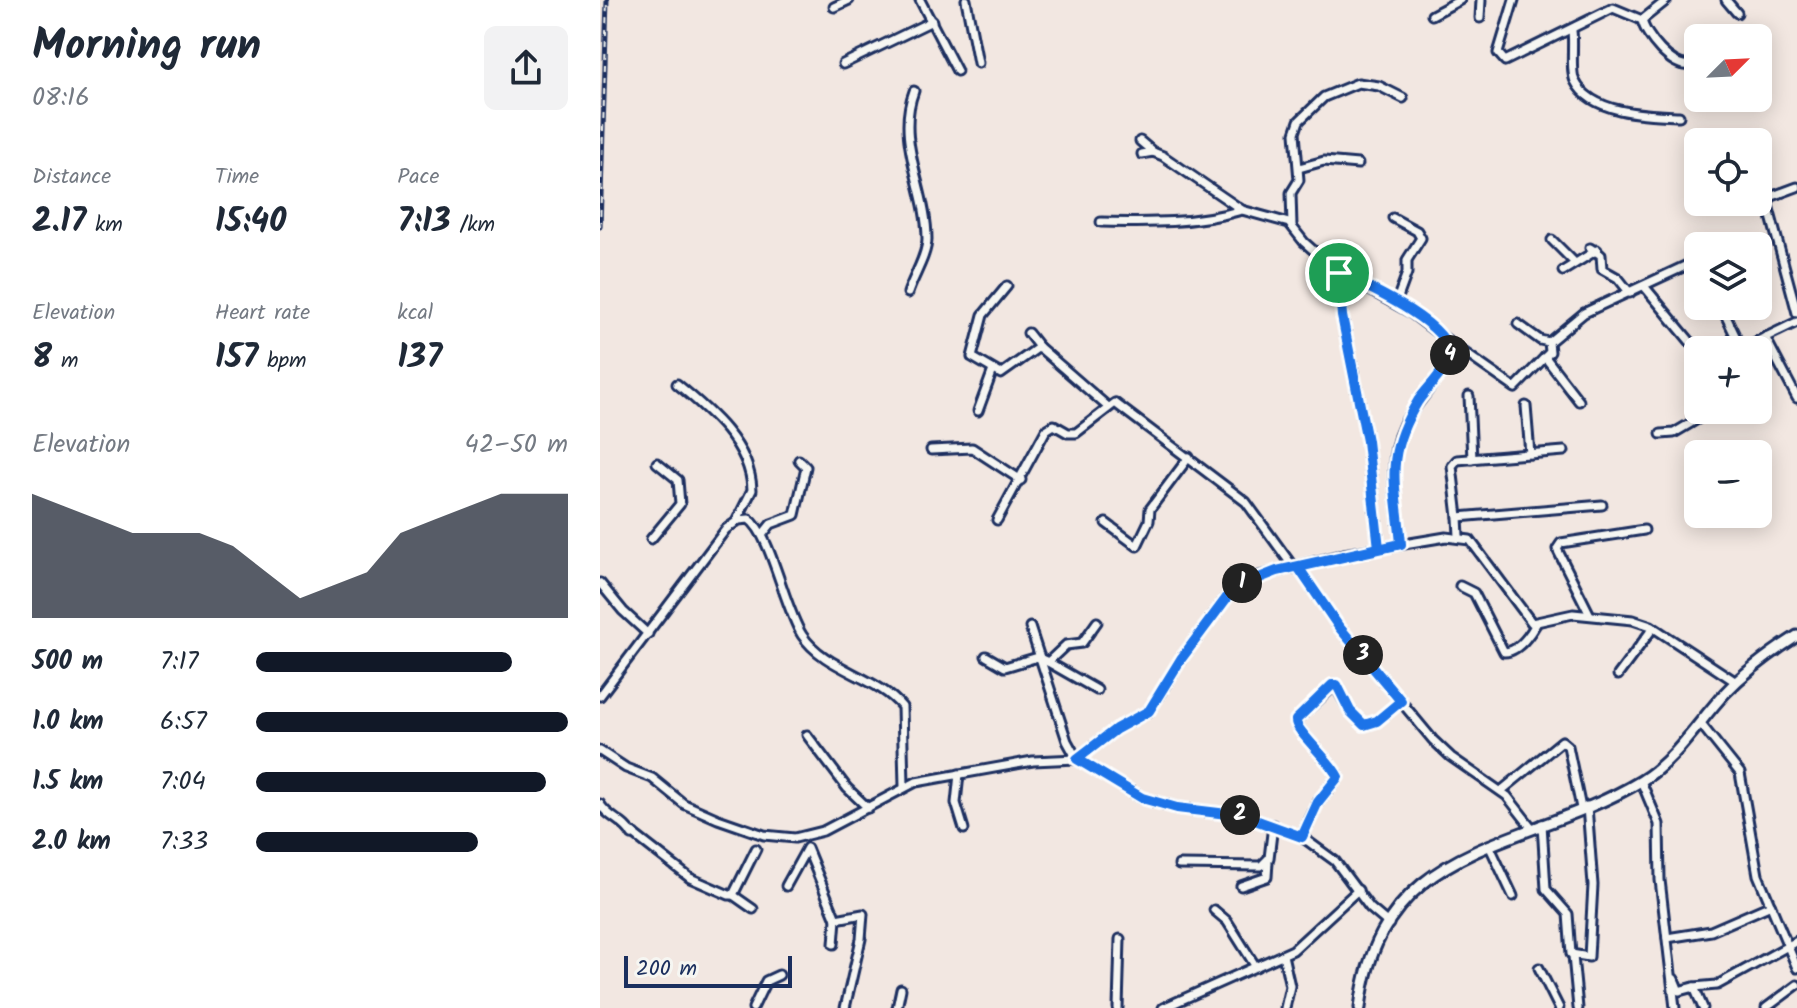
<!DOCTYPE html>
<meta charset="utf-8">
<style>
body{margin:0;font-family:Kalam,sans-serif;background:#f2f2f3;color:#1f2937;height:100vh;display:flex;flex-direction:column;font-size:30px;white-space:nowrap}
*{box-sizing:border-box;margin:0}
p{font-size:26px;color:#747a83}
.icon{flex:none;width:44px;height:44px;fill:none;stroke:currentColor;stroke-width:2;stroke-linecap:round;stroke-linejoin:round}
.map{position:relative;flex:1;overflow:hidden}
.panel{display:flex;flex-direction:column;background:#fff;width:600px}
.panel>*{flex:none}
.needle{width:52px;rotate:66deg}
.tools{position:absolute;left:1084px;top:24px;display:grid;gap:16px}
.tools a{display:grid;place-items:center;width:88px;height:88px;border-radius:12px;background:#fff;box-shadow:0 4px 20px #0003;font-size:40px}
.scale{position:absolute;left:24px;bottom:20px;width:168px;box-sizing:border-box;padding-left:8px;border:4px solid #1b2f5e;border-top:0;font-size:22px;line-height:28px;white-space:nowrap;color:#1b2f5e;-webkit-text-stroke:6px #f6f6f2;paint-order:stroke}
.pin{position:absolute;display:grid;place-items:center;width:68px;height:68px;color:#fff;margin:-34px;border:4px solid #fff;border-radius:50%;box-shadow:0 2px 8px #0007}
.km{position:absolute;width:40px;height:40px;margin:-20px;border-radius:50%;background:#222;color:#fff;font-size:22px;line-height:40px;text-align:center}
.round{display:grid;place-items:center;flex:none;width:84px;height:84px;border-radius:12px;background:#f2f2f3}
.summary{display:flex;align-items:center;justify-content:space-between;height:136px;padding:0 32px}
h1{font-size:44px;font-weight:700;line-height:60px}
.metrics{display:grid;grid-template-columns:repeat(3,1fr);gap:12px;height:136px;padding:8px 32px}
.metrics div{display:grid;align-content:center}
.metrics b{font-size:34px;font-weight:700}
.metrics small{font-size:22px;font-weight:400}
.metrics p{font-size:22px}
.chart{height:224px;padding:16px 32px}
.chart p{display:flex;justify-content:space-between}
.chart svg{width:100%;height:144px;margin-top:8px;fill:#111827;opacity:.7}
ul{padding:0 32px;list-style:none;font-size:26px}
li{display:grid;grid-template-columns:128px 96px 1fr;align-items:center;height:60px}
li i{height:20px;border-radius:10px;background:#111827}
main{display:flex;flex:1;min-height:0}
.map>svg:first-child{display:block}
</style>
<main>
<section class="panel">
<div class="summary"><div><h1>Morning run</h1><p>08:16</p></div><a class="round"><svg class="icon" aria-label="share" viewBox="0 0 24 24"><path d="M12 15V3M7 8l5-5 5 5M5 13v7h14v-7"/></svg></a></div>
<div class="metrics">
<div><p>Distance</p><b>2.17<small> km</small></b></div>
<div><p>Time</p><b>15:40</b></div>
<div><p>Pace</p><b>7:13<small> /km</small></b></div>
</div>
<div class="metrics">
<div><p>Elevation</p><b>8<small> m</small></b></div>
<div><p>Heart rate</p><b>157<small> bpm</small></b></div>
<div><p>kcal</p><b>137</b></div>
</div>
<div class="chart"><p><span>Elevation</span>42–50 m</p>
<svg viewBox="0 0 160 44" preserveAspectRatio="none"><path d="M0 44V6L10 10L20 14L30 18L40 18L50 18L60 22L70 30L80 38L90 34L100 30L110 18L120 14L130 10L140 6L150 6L160 6V44z"/></svg>
</div>
<ul>
<li><b>500 m</b>7:17<i style="width:82%"></i></li>
<li><b>1.0 km</b>6:57<i style="width:100%"></i></li>
<li><b>1.5 km</b>7:04<i style="width:93%"></i></li>
<li><b>2.0 km</b>7:33<i style="width:71%"></i></li>
</ul>
</section>
<div class="map">
<svg width="1197" height="1008" viewBox="0 0 1197 1008">
<rect width="100%" height="100%" fill="#f2e7e1"/>
<filter id="ink" filterUnits="userSpaceOnUse"><feTurbulence type="fractalNoise" baseFrequency=".0125" numOctaves="2"/><feDisplacementMap in="SourceGraphic" scale="16" xChannelSelector="R" yChannelSelector="G"/><feConvolveMatrix kernelMatrix="1 2 1 2 8 2 1 2 1" color-interpolation-filters="sRGB"/></filter>
<g filter="url(#ink)">
<g fill="none" stroke-linecap="round" stroke-linejoin="round">
<defs>
<g id="street">
<polyline points="320,0 357,71"/>
<polyline points="366,0 378,63"/>
<polyline points="914,0 898,53 905,61 1013,8 1042,20 1067,0"/>
<polyline points="1126,0 1137,13"/>
<polyline points="234,7 249,0"/>
<polyline points="832,15 860,0"/>
<polyline points="880,18 881,0"/>
<path d="M 1042,20 C 1045,36 1072,68 1089,65 L 1098,53"/>
<path d="M 972,31 C 974,43 970,72 975,81 C 991,114 1048,115 1079,116"/>
<polyline points="243,64 332,21"/>
<polyline points="540,141 553,152"/>
<path d="M 542,154 L 553,152 L 563,156 L 642,210 L 689,223 L 704,242 L 739,273 L 810,312 L 847,340 C 858,363 814,403 803,426 C 785,463 798,505 801,544"/>
<polyline points="699,168 724,161 758,164"/>
<polyline points="1197,187 1170,197 1168,205 1197,313"/>
<polyline points="793,218 817,231 821,238 807,260 807,273 796,303"/>
<path d="M 501,222 C 549,223 595,224 642,210"/>
<polyline points="692,226 691,193 699,180 695,133 699,121 724,97 758,83 779,86 803,98"/>
<polyline points="952,240 975,263"/>
<polyline points="990,248 1001,255 1002,269 1018,278 1030,293"/>
<polyline points="963,271 997,250"/>
<polyline points="739,273 742,316 767,441 779,548"/>
<polyline points="407,286 383,315 372,357 401,374 439,347 428,333"/>
<polyline points="1044,286 1098,351"/>
<path d="M 308,293 C 313,277 327,256 327,239 C 327,189 295,141 314,91"/>
<polyline points="1121,306 1141,348"/>
<polyline points="918,324 940,340 949,342"/>
<polyline points="1165,337 1197,398"/>
<polyline points="848,341 915,388 950,352 949,342 984,313 1098,260"/>
<polyline points="439,347 508,407"/>
<polyline points="1139,350 1197,322"/>
<polyline points="945,357 979,401"/>
<path d="M 77,384 C 109,410 151,445 152,490 L 137,520"/>
<polyline points="869,396 872,459"/>
<polyline points="926,406 930,454"/>
<polyline points="378,411 393,370"/>
<polyline points="1061,434 1074,433 1113,410"/>
<polyline points="331,450 372,448 421,480"/>
<polyline points="858,517 852,466 857,460 964,451"/>
<polyline points="397,520 446,430 454,425 468,433 476,433 515,403 646,502 694,568"/>
<polyline points="506,523 537,546 549,521 550,509 589,457"/>
<polyline points="163,534 171,524 195,515 206,467 199,460"/>
<polyline points="859,536 858,517 1002,505"/>
<polyline points="51,539 80,504 78,480 57,463"/>
<polyline points="698,567 739,627 833,740 851,757 907,796 932,828"/>
<polyline points="0,583 23,611 48,634"/>
<path d="M 860,586 L 874,593 L 904,652 C 918,652 929,636 936,624"/>
<polyline points="990,615 957,549 961,543 1044,530"/>
<polyline points="430,627 467,741 477,759 516,729 549,711 581,659 634,588 652,578 744,554 846,537 870,540 932,623 973,614 1033,620 1051,626 1136,682"/>
<polyline points="386,656 405,667 438,657"/>
<polyline points="439,658 448,662 466,645 482,643 497,622"/>
<polyline points="448,662 497,690"/>
<polyline points="1018,675 1053,628"/>
<path d="M 0,696 L 126,529 L 139,520 L 149,519 C 171,534 184,607 202,635 C 225,670 277,676 302,707 L 304,786"/>
<polyline points="1100,723 1140,773 1158,875 1197,968"/>
<polyline points="207,735 247,788 268,808"/>
<polyline points="0,751 26,768 52,778 84,804 118,819 164,835 195,838 223,831 316,782 433,761 477,759 542,798 577,808 644,816 702,837 735,861 770,908 789,924"/>
<polyline points="359,774 356,803 364,829"/>
<polyline points="1041,781 1059,824 1060,880 1075,1008"/>
<polyline points="901,791 962,741 968,746 981,808"/>
<path d="M 0,804 C 8,818 25,821 32,835"/>
<polyline points="942,824 946,889 968,914 971,954 989,957 993,885 987,806"/>
<polyline points="31,832 90,878 129,895 133,895 156,849"/>
<path d="M 702,837 L 718,802 L 738,777 C 731,761 695,730 696,720 L 735,685 L 750,711 L 764,725 L 777,721 L 801,701"/>
<polyline points="889,845 913,896"/>
<polyline points="579,865 661,866 669,858 673,825"/>
<polyline points="186,886 207,848 236,919"/>
<polyline points="641,886 667,877 668,862"/>
<polyline points="133,895 153,909"/>
<polyline points="614,910 627,921 656,967"/>
<polyline points="1067,938 1111,931 1171,905"/>
<polyline points="234,944 236,919 263,914 261,939 245,1008"/>
<polyline points="683,955 690,986 685,1008"/>
<polyline points="973,956 978,1008"/>
<polyline points="939,968 959,1008"/>
<polyline points="1074,979 1079,991 1094,987 1103,1008"/>
<polyline points="1094,987 1117,985 1197,941"/>
<polyline points="153,1008 166,981 179,975"/>
<polyline points="297,1008 301,989"/>
<polyline points="518,1008 520,939"/>
<polyline points="563,1008 693,950 758,890"/>
<polyline points="1166,1008 1197,985"/>
</g>
<path id="secondary" d="M 760,1008 C 780,838 927,850 1041,781 C 1076,760 1098,722 1125,693 C 1146,671 1172,652 1197,636"/>
</defs>
<use href="#street" stroke="#1b2f5e" stroke-width="13"/>
<use href="#secondary" stroke="#1b2f5e" stroke-width="15"/>
<use href="#street" stroke="#f6f6f2" stroke-width="7"/>
<use href="#secondary" stroke="#f6f6f2" stroke-width="9"/>
<defs>
<polyline id="rail" points="0,227 7,0"/>
</defs>
<use href="#rail" stroke="#1b2f5e" stroke-width="5"/>
<use href="#rail" stroke="#f6f6f2" stroke-width="2" stroke-dasharray="6" stroke-linecap="butt"/>
</g>
</g>
<g fill="none" stroke-linecap="round" stroke-linejoin="round" filter="url(#ink)">
<defs>
<path id="route" d="M 739,273 L 742,316 L 767,441 L 779,548 L 677,571 L 634,588 L 581,659 L 549,711 L 516,729 L 477,759 L 542,798 L 577,808 L 644,816 L 702,837 L 718,802 L 738,777 C 731,761 694,730 696,720 L 732,685 L 737,685 L 750,711 L 764,725 L 777,721 L 801,701 L 739,627 L 698,567 L 801,544 C 796,483 783,458 818,401 C 828,387 845,372 850,356 C 851,324 766,286 739,273"/>
</defs>
<use href="#route" stroke="#fff" stroke-width="16"/>
<use href="#route" stroke="#1a73e8" stroke-width="10"/>
</g>
</svg>
<div class="tools">
<a><svg class="needle" viewBox="-14 -14 28 28"><path d="M0-13l5 13h-10z" fill="#e53935"/><path d="M0 13l5-13h-10z" fill="#747a83"/></svg></a>
<a><svg class="icon" aria-label="locate" viewBox="0 0 24 24"><circle cx="12" cy="12" r="6"/><path d="M12 2v4M12 18v4M2 12h4M18 12h4"/></svg></a>
<a><svg class="icon" aria-label="layers" viewBox="0 0 24 24"><path d="M12 4l9 5-9 5-9-5zM3 14l9 5 9-5"/></svg></a>
<a>+</a>
<a>−</a>
</div>
<div class="scale">200 m</div>
<div class="pin" style="left:739px;top:273px;background:#1e9e55"><svg class="icon" aria-label="arrive" viewBox="0 0 24 24"><path d="M6 21V4h12l-3 4 3 4H6"/></svg></div>
<b class="km" style="left:642px;top:583px">1</b>
<b class="km" style="left:640px;top:815px">2</b>
<b class="km" style="left:763px;top:655px">3</b>
<b class="km" style="left:850px;top:355px">4</b>
</div>
</main>
